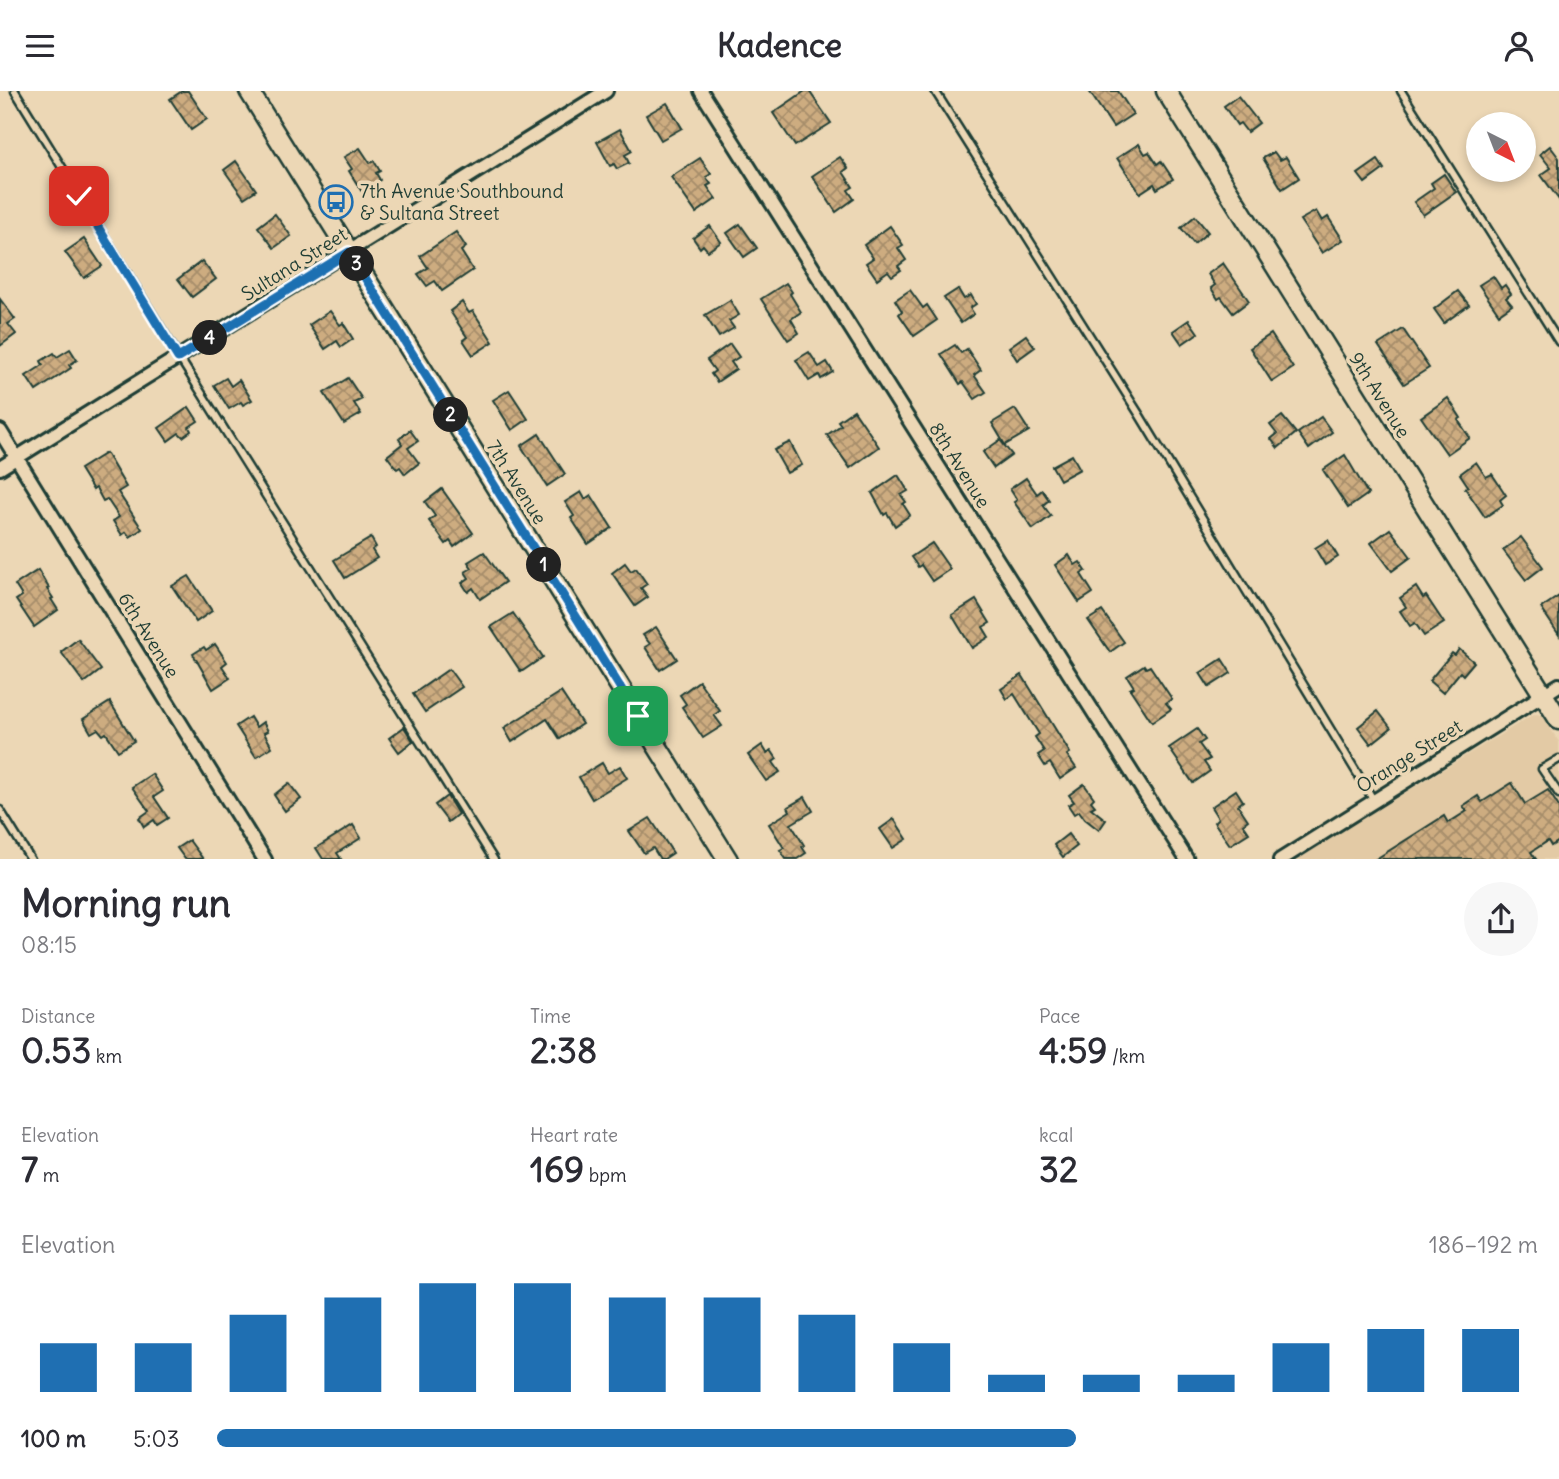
<!DOCTYPE html>
<meta charset="utf-8">
<style>
body{margin:0;font-family:Delius,sans-serif;background:#f7f7f7;color:#2b2b33;height:100vh;display:flex;flex-direction:column;font-size:26px;white-space:nowrap}
*{box-sizing:border-box;margin:0}
p{font-size:23px;color:#7c7c81}
.icon{flex:none;width:38px;height:38px;fill:none;stroke:currentColor;stroke-width:2;stroke-linecap:round;stroke-linejoin:round}
.map{position:relative;height:768px;overflow:hidden}
.sheet{display:flex;flex-direction:column;background:#fff;flex:1}
.sheet>*{flex:none}
.needle{width:46px;rotate:138deg}
.fabs{position:absolute;left:1466px;top:21px;display:grid;gap:14px}
.fabs a{display:grid;place-items:center;width:70px;height:70px;border-radius:50%;background:#fff;box-shadow:0 4px 10px #0003;font-size:35px}
.pin{position:absolute;display:grid;place-items:center;width:60px;height:60px;color:#fff;margin:-30px;border-radius:14px;box-shadow:0 4px 10px #0006}
.km{position:absolute;width:35px;height:35px;margin:-18px;border-radius:50%;background:#222;color:#fff;font-size:19px;line-height:35px;text-align:center}
.round{display:grid;place-items:center;flex:none;width:74px;height:74px;border-radius:37px;background:#f7f7f7}
.headline{display:flex;align-items:center;justify-content:space-between;height:119px;padding:0 21px}
h1{font-size:38px;font-weight:700;line-height:52px}
.metrics{display:grid;grid-template-columns:repeat(3,1fr);gap:10px;height:119px;padding:7px 21px}
.metrics div{display:grid;align-content:center}
.metrics b{font-size:35px;font-weight:700}
.metrics small{font-size:19px;font-weight:400}
.metrics p{font-size:19px}
.chart{height:196px;padding:14px 21px}
.chart p{display:flex;justify-content:space-between}
.chart svg{width:100%;height:126px;margin-top:7px;stroke:#1f6fb2;stroke-width:6}
ul{padding:0 21px;list-style:none;font-size:23px}
li{display:grid;grid-template-columns:112px 84px 1fr;align-items:center;height:52px}
li i{height:18px;border-radius:9px;background:#1f6fb2}
header{display:flex;justify-content:space-between;align-items:center;height:91px;padding:0 21px;background:#fff;font-size:32px;font-weight:700}
.map>svg:first-child{display:block}
</style>
<header><svg class="icon" aria-label="menu" viewBox="0 0 24 24"><path d="M4 6h16M4 12h16M4 18h16"/></svg>Kadence<svg class="icon" aria-label="person" viewBox="0 0 24 24"><circle cx="12" cy="8" r="4"/><path d="M4 21q1-7 8-7t8 7"/></svg></header>
<div class="map">
<svg width="1559" height="769" viewBox="0 0 1559 769">
<defs>
<pattern id="building-cross-hatch" width="8" height="8" patternUnits="userSpaceOnUse" patternTransform="scale(1.75)"><rect width="8" height="8" fill="#cdac80"/><path d="M0 0l8 8M0 8l8-8" fill="none" stroke="#a68d6a"/></pattern>
</defs>
<rect width="100%" height="100%" fill="#ecd7b5"/>
<filter id="ink" filterUnits="userSpaceOnUse"><feTurbulence type="fractalNoise" baseFrequency=".0143" numOctaves="2"/><feDisplacementMap in="SourceGraphic" scale="14" xChannelSelector="R" yChannelSelector="G"/><feConvolveMatrix kernelMatrix="1 2 1 2 8 2 1 2 1" color-interpolation-filters="sRGB"/></filter>
<g filter="url(#ink)">
<polygon fill="#e3caa5" points="1534,623 1542,624 1559,651 1559,768 1295,769"/>
<g fill="url(#building-cross-hatch)" stroke="#1f3d34" stroke-width="2">
<polygon points="182,0 188,0 207,28 191,39 170,8"/>
<polygon points="805,0 809,0 831,32 795,55 773,22"/>
<polygon points="1089,0 1118,0 1133,23 1113,36"/>
<polygon points="1238,5 1259,32 1247,41 1240,32 1237,34 1224,15"/>
<polygon points="667,12 682,37 661,49 646,24"/>
<polygon points="620,38 632,60 625,64 629,72 617,78 614,73 610,75 597,51"/>
<polygon points="1139,53 1145,63 1149,61 1157,73 1161,70 1173,88 1157,98 1154,93 1140,102 1117,67"/>
<polygon points="1550,55 1559,67 1559,109 1541,84 1551,77 1540,63"/>
<polygon points="360,57 370,72 374,70 380,80 376,82 380,89 362,101 349,80 352,78 344,66"/>
<polygon points="1274,61 1280,69 1286,66 1299,87 1282,98 1263,67"/>
<polygon points="840,66 848,77 843,81 853,96 848,99 854,108 836,121 812,85"/>
<polygon points="700,67 711,83 706,86 711,93 707,95 716,108 696,122 671,86"/>
<polygon points="1378,69 1384,78 1365,92 1358,83"/>
<polygon points="236,70 256,99 244,107 224,79"/>
<polygon points="1444,83 1456,101 1423,124 1414,111 1434,97 1431,92"/>
<polygon points="1316,120 1322,130 1328,126 1343,149 1322,162 1300,129"/>
<polygon points="275,123 291,145 274,157 258,136"/>
<polygon points="1195,125 1208,141 1194,153 1181,137"/>
<polygon points="740,133 757,157 744,166 727,142"/>
<polygon points="710,135 721,151 708,160 703,154 700,157 693,147"/>
<polygon points="890,135 903,154 898,157 906,169 898,175 901,179 892,185 888,180 877,188 866,172 873,167 864,154"/>
<polygon points="456,141 466,156 461,160 473,179 442,200 435,190 427,195 418,183 428,177 420,165"/>
<polygon points="84,148 102,175 84,187 65,161"/>
<polygon points="202,170 216,188 192,206 178,188"/>
<polygon points="1223,172 1249,210 1233,222 1221,206 1218,208 1211,197 1215,194 1208,183"/>
<polygon points="1493,185 1501,197 1505,194 1511,203 1506,207 1512,214 1499,223 1479,194"/>
<polygon points="786,192 792,201 790,203 801,221 791,228 799,242 788,249 761,208"/>
<polygon points="958,198 964,208 971,204 976,213 970,217 974,223 961,232 944,207"/>
<polygon points="910,199 923,217 927,214 937,229 914,245 899,223 902,220 895,209"/>
<polygon points="1458,200 1469,214 1444,232 1434,218"/>
<polygon points="0,208 15,228 8,233 16,243 0,255"/>
<polygon points="730,209 739,224 729,230 734,237 719,246 705,224"/>
<polygon points="462,211 469,222 473,220 493,251 473,264 463,249 467,246 450,220"/>
<polygon points="330,220 340,234 343,232 353,248 341,256 337,250 325,258 309,234"/>
<polygon points="1189,229 1198,242 1182,253 1173,240"/>
<polygon points="1403,238 1429,277 1404,293 1378,254"/>
<polygon points="1271,243 1293,277 1272,291 1250,257"/>
<polygon points="1026,244 1035,256 1017,269 1009,256"/>
<polygon points="730,253 739,266 731,271 736,278 717,291 711,283 715,280 707,269"/>
<polygon points="955,254 961,262 967,258 981,279 974,284 986,301 975,308 963,291 960,293 941,263"/>
<polygon points="70,258 77,269 69,274 71,277 36,300 26,285 43,274 41,270 54,262 57,266"/>
<polygon points="809,261 819,276 827,271 833,281 821,288 819,284 809,290 796,269"/>
<polygon points="226,287 231,295 239,289 252,309 243,314 241,311 229,318 214,294"/>
<polygon points="348,287 362,308 354,312 361,323 344,333 324,302"/>
<polygon points="509,299 528,328 512,339 493,309"/>
<polygon points="1448,307 1461,327 1458,329 1470,347 1447,363 1421,326"/>
<polygon points="189,316 198,330 189,336 191,340 183,346 179,342 168,350 159,337"/>
<polygon points="1015,318 1029,340 1005,354 992,332"/>
<polygon points="854,319 879,356 850,377 827,344 841,334 838,330"/>
<polygon points="1282,325 1296,342 1278,357 1271,348 1277,343 1270,334"/>
<polygon points="1321,326 1332,341 1309,358 1298,342"/>
<polygon points="410,339 418,350 408,357 419,372 405,383 400,376 397,378 387,365 402,353 399,348"/>
<polygon points="539,343 565,383 547,395 521,355"/>
<polygon points="1000,349 1012,364 994,377 983,361"/>
<polygon points="790,351 802,374 787,382 774,359"/>
<polygon points="106,362 126,396 118,401 142,438 130,446 126,441 122,444 113,430 119,426 107,408 103,410 96,397 93,399 80,378"/>
<polygon points="1072,364 1080,378 1060,389 1052,375"/>
<polygon points="1345,364 1368,403 1348,417 1323,379"/>
<polygon points="1476,371 1486,386 1492,383 1506,404 1500,409 1503,414 1485,426 1465,397 1468,395 1460,383"/>
<polygon points="898,384 908,400 901,404 906,411 903,413 910,424 895,435 887,422 884,424 872,402"/>
<polygon points="1026,387 1037,403 1042,399 1049,409 1043,414 1051,425 1033,438 1014,411 1017,409 1010,398"/>
<polygon points="442,398 473,442 454,456 450,450 446,453 429,430 435,425 425,411"/>
<polygon points="581,401 585,408 591,404 612,437 588,453 571,427 574,425 565,411"/>
<polygon points="1390,438 1411,466 1392,480 1371,452"/>
<polygon points="1521,446 1543,476 1526,489 1503,459"/>
<polygon points="371,447 376,456 372,459 377,467 345,487 334,469"/>
<polygon points="1328,449 1338,466 1325,474 1315,457"/>
<polygon points="932,452 950,478 932,490 921,474 918,476 911,466"/>
<polygon points="484,461 505,491 480,508 473,497 468,501 462,492 469,487 465,481 472,477 468,471"/>
<polygon points="1069,464 1075,474 1080,471 1086,480 1081,483 1093,502 1079,511 1055,474"/>
<polygon points="625,472 631,480 636,477 647,493 641,497 648,506 635,515 612,482"/>
<polygon points="38,479 49,497 47,498 53,507 51,508 58,519 34,536 16,509 22,505 15,494"/>
<polygon points="189,485 212,520 196,531 172,495"/>
<polygon points="1416,496 1423,507 1426,505 1444,532 1424,545 1415,532 1410,535 1400,520 1406,516 1400,507"/>
<polygon points="1559,505 1559,544 1541,517"/>
<polygon points="976,509 990,532 983,536 989,546 972,557 952,524"/>
<polygon points="1102,520 1124,551 1110,561 1088,529"/>
<polygon points="513,522 543,566 521,581 491,536"/>
<polygon points="656,536 677,568 660,579 645,556 650,553 643,544"/>
<polygon points="78,548 101,579 84,592 61,561"/>
<polygon points="215,553 227,571 222,575 230,587 213,598 193,563 204,556 206,559"/>
<polygon points="1459,558 1474,571 1463,584 1460,581 1443,602 1429,590 1452,562 1455,564"/>
<polygon points="1222,568 1231,582 1209,596 1200,582"/>
<polygon points="1144,574 1146,577 1150,575 1172,608 1166,612 1171,618 1152,631 1130,598 1134,596 1127,585"/>
<polygon points="449,578 462,596 425,621 413,603"/>
<polygon points="1022,584 1070,662 1067,664 1076,677 1060,688 1050,672 1045,675 1038,664 1044,660 1035,646 1039,643 1014,603 1007,608 1001,598"/>
<polygon points="699,590 720,620 714,624 722,635 703,647 682,616 686,613 680,604"/>
<polygon points="561,601 582,633 560,648 547,628 512,651 504,637"/>
<polygon points="110,611 134,650 118,660 106,642 103,644 98,638 91,642 83,628"/>
<polygon points="1378,620 1391,637 1371,653 1358,636"/>
<polygon points="250,626 256,636 263,631 268,640 264,642 272,656 256,666 236,635"/>
<polygon points="404,636 413,650 399,661 389,647"/>
<polygon points="1197,638 1205,649 1199,653 1210,668 1204,671 1210,680 1193,692 1169,657"/>
<polygon points="762,654 767,662 771,659 777,668 773,671 780,681 766,690 748,664"/>
<polygon points="602,672 608,682 620,675 627,687 592,708 579,686"/>
<polygon points="152,683 163,700 154,706 168,727 157,734 154,729 144,736 139,727 149,720 132,696"/>
<polygon points="289,692 301,708 285,720 274,704"/>
<polygon points="1512,692 1525,713 1548,699 1559,716 1559,750 1551,755 1548,750 1531,761 1536,768 1376,768 1444,725 1448,732 1467,720 1463,715 1478,705 1482,711"/>
<polygon points="1084,693 1094,707 1091,710 1095,715 1091,717 1106,729 1099,739 1085,728 1079,720 1074,723 1068,714 1074,711 1069,704"/>
<polygon points="1236,699 1243,710 1238,714 1248,729 1243,733 1249,742 1230,754 1214,731 1218,727 1211,716"/>
<polygon points="447,705 458,723 448,731 435,714"/>
<polygon points="805,706 813,720 791,733 804,754 802,756 806,762 797,768 786,768 780,759 784,757 769,733 790,720 788,716"/>
<polygon points="650,727 673,762 664,768 660,768 653,757 644,762 629,740"/>
<polygon points="894,728 907,748 893,757 880,738"/>
<polygon points="353,734 361,747 337,762 341,768 323,768 316,757"/>
<polygon points="1068,743 1077,755 1063,766 1054,754"/>
<polygon points="189,749 203,768 185,768 177,757"/>
</g>
<g fill="none" stroke-linecap="round" stroke-linejoin="round">
<defs>
<g id="lane">
<polyline points="15,0 179,266 494,769"/>
<polyline points="935,0 1139,323 1374,710"/>
<polyline points="1401,0 1559,251"/>
<polyline points="1559,668 1542,678 1559,703"/>
<polyline points="0,719 31,769"/>
</g>
<g id="street">
<polyline points="701,0 1187,769"/>
<polyline points="0,340 265,769"/>
<polyline points="0,377 606,0"/>
<polyline points="1280,769 1559,594"/>
</g>
<g id="secondary">
<polyline points="249,0 728,769"/>
<polyline points="1166,0 1559,629"/>
</g>
</defs>
<use href="#lane" stroke="#1f3d34" stroke-width="11"/>
<use href="#street" stroke="#1f3d34" stroke-width="18"/>
<use href="#secondary" stroke="#1f3d34" stroke-width="23"/>
<use href="#lane" stroke="#ecd7b5" stroke-width="6"/>
<use href="#street" stroke="#ecd7b5" stroke-width="12"/>
<use href="#secondary" stroke="#ecd7b5" stroke-width="18"/>
</g>
</g>
<g fill="none" stroke-linecap="round" stroke-linejoin="round" filter="url(#ink)">
<defs>
<polyline id="route" points="79,105 178,267 349,161 638,625"/>
</defs>
<use href="#route" stroke="#fff" stroke-width="14"/>
<use href="#route" stroke="#1f6fb2" stroke-width="9"/>
</g>
<defs>
<symbol id="bus-ring" viewBox="-11 -11 22 22"><circle r="9.5" fill="#ecd7b5" stroke="#1f6fb2" stroke-width="1.5"/><path d="M-5-6H5V4H4V6H2V4H-2V6H-4V4H-5ZM-3.5-4V0h7V-4ZM-3.5 1.2v1.5H-2V1.2ZM2 1.2v1.5H3.5V1.2Z" fill="#1f6fb2"/></symbol>
</defs>
<g fill-rule="evenodd">
<use href="#bus-ring" x="317" y="92" width="38" height="38"/>
</g>
<g text-anchor="middle" dominant-baseline="central" stroke-width="7" stroke-linejoin="round" paint-order="stroke">
<g font-size="19" fill="#1f3d34" stroke="#ecd7b5" text-anchor="start">
<text x="360" y="100">7th Avenue Southbound<tspan x="360" dy="22">&amp; Sultana Street</tspan></text>
</g>
<g font-size="19" fill="#1f3d34" stroke="#ecd7b5">
<text transform="translate(294 173) rotate(-32)">Sultana Street</text>
<text transform="translate(1380 304) rotate(58)">9th Avenue</text>
<text transform="translate(960 374) rotate(58)">8th Avenue</text>
<text transform="translate(517 391) rotate(58)">7th Avenue</text>
<text transform="translate(149 544) rotate(58)">6th Avenue</text>
<text transform="translate(1409 665) rotate(-32)">Orange Street</text>
</g>
</g>
</svg>
<div class="fabs">
<a><svg class="needle" viewBox="-14 -14 28 28"><path d="M0-13l5 13h-10z" fill="#e53935"/><path d="M0 13l5-13h-10z" fill="#7c7c81"/></svg></a>
</div>
<div class="pin" style="left:638px;top:625px;background:#1e9e55"><svg class="icon" aria-label="arrive" viewBox="0 0 24 24"><path d="M6 21V4h12l-3 4 3 4H6"/></svg></div>
<div class="pin" style="left:79px;top:105px;background:#d93025"><svg class="icon" aria-label="check" viewBox="0 0 24 24"><path d="M5 12l5 5 9-10"/></svg></div>
<b class="km" style="left:544px;top:474px">1</b>
<b class="km" style="left:451px;top:324px">2</b>
<b class="km" style="left:357px;top:173px">3</b>
<b class="km" style="left:210px;top:247px">4</b>
</div>
<section class="sheet">
<div class="headline"><div><h1>Morning run</h1><p>08:15</p></div><a class="round"><svg class="icon" aria-label="share" viewBox="0 0 24 24"><path d="M12 15V3M7 8l5-5 5 5M5 13v7h14v-7"/></svg></a></div>
<div class="metrics">
<div><p>Distance</p><b>0.53<small> km</small></b></div>
<div><p>Time</p><b>2:38</b></div>
<div><p>Pace</p><b>4:59<small> /km</small></b></div>
</div>
<div class="metrics">
<div><p>Elevation</p><b>7<small> m</small></b></div>
<div><p>Heart rate</p><b>169<small> bpm</small></b></div>
<div><p>kcal</p><b>32</b></div>
</div>
<div class="chart"><p><span>Elevation</span>186–192 m</p>
<svg viewBox="0 0 160 44" preserveAspectRatio="none"><path d="M5 44V27M15 44V27M25 44V17M35 44V11M45 44V6M55 44V6M65 44V11M75 44V11M85 44V17M95 44V27M105 44V38M115 44V38M125 44V38M135 44V27M145 44V22M155 44V22"/></svg>
</div>
<ul>
<li><b>100 m</b>5:03<i style="width:65%"></i></li>
</ul>
</section>
